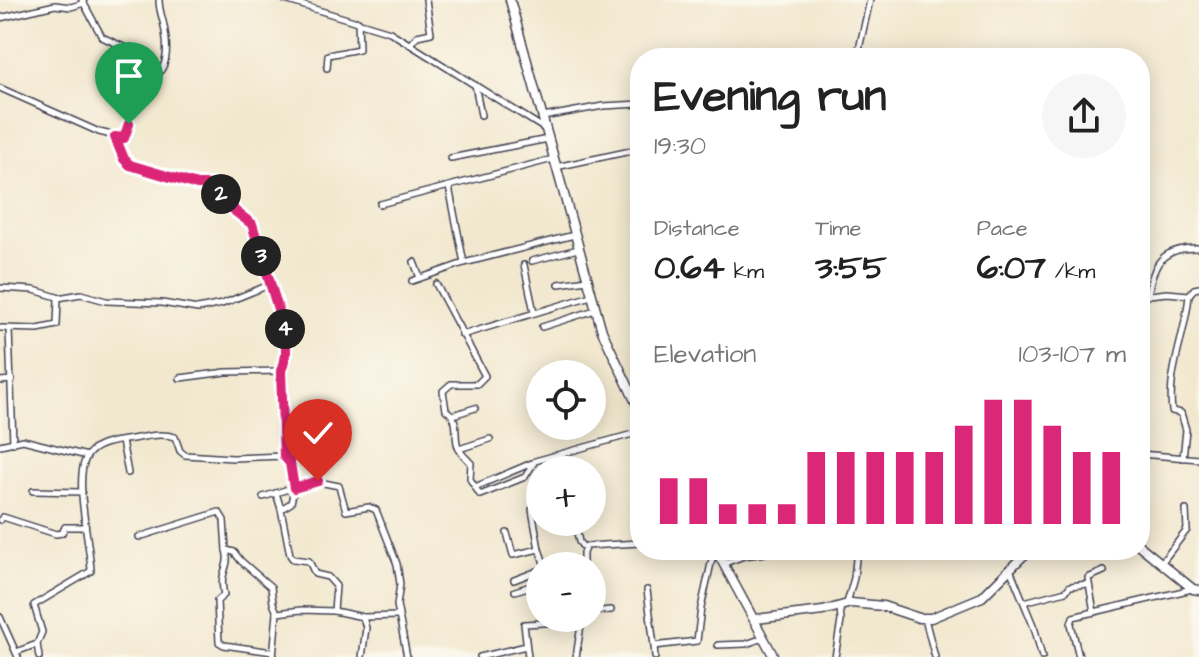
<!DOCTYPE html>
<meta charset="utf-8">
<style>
body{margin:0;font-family:"Architects Daughter",sans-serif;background:#f6f6f6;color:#222;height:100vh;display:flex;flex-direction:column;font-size:30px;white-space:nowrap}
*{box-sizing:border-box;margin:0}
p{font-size:26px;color:#767676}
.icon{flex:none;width:44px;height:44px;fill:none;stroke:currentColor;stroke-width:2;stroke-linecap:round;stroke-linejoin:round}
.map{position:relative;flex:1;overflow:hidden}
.drawer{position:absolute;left:630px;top:48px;width:520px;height:512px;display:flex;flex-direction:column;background:#fff;border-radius:32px;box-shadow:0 4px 20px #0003}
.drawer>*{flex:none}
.buttons{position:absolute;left:526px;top:360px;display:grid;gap:16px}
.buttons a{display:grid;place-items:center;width:80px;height:80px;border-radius:50%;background:#fff;box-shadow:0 4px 20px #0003;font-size:40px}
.pin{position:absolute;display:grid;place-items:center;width:68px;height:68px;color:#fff;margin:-82px -34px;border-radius:50% 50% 50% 0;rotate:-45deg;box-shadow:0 0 8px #0007}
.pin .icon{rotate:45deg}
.km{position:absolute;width:40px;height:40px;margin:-20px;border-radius:50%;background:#222;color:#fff;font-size:22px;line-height:40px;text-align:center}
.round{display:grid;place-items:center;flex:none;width:84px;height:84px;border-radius:42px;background:#f6f6f6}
.summary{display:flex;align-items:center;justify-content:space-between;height:136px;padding:0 24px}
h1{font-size:44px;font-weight:800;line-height:60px}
.stats{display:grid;grid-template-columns:repeat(3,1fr);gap:12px;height:136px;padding:8px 24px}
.stats div{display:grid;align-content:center}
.stats b{font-size:34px;font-weight:800}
.stats small{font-size:22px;font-weight:400}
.stats p{font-size:22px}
.chart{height:224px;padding:16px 24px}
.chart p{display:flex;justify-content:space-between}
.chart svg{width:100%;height:144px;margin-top:8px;stroke:#db2777;stroke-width:6}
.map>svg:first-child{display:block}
</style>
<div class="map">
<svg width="1199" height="657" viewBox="0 0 1199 657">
<rect width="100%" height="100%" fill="#fbf7ec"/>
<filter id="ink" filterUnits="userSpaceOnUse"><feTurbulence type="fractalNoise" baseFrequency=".0125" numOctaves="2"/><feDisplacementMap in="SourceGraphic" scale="16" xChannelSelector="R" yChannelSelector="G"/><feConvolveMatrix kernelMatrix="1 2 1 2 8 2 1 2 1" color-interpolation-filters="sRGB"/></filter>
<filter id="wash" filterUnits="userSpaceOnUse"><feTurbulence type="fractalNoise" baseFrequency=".006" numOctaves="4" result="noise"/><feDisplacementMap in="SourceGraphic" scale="32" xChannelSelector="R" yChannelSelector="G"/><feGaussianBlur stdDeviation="1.8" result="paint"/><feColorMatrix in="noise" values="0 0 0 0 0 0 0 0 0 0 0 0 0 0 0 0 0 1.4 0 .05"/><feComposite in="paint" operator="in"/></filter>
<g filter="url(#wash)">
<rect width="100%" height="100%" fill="#f2e8cf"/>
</g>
<g filter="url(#ink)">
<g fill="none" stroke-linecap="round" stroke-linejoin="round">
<defs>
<g id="street">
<polyline points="82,0 102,37 139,54 139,58 129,76 133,97"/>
<polyline points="285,0 390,32 545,129"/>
<polyline points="0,18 55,5 71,7 84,3"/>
<polyline points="411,43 417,36 431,33 426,0"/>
<polyline points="857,58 870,0"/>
<polyline points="327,68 328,55 359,49 358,21"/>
<polyline points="475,85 481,115"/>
<path d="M 0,88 L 99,132 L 124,138 L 129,124 L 133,97 C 162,72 172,68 164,26 C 162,16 159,10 159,0"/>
<polyline points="543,117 603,106 640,104"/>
<polyline points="115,137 124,159 130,165 197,185 214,185 236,212 252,224 286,335 286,354 281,371 280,404 284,456 290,463 294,489 291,503 281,509 290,555 293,559 309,561 315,574 328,577 336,586 334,611 301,610 277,613 273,657"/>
<polyline points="451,158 548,139"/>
<polyline points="556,167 640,149"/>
<polyline points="449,187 464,263"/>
<polyline points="380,204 553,159"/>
<polyline points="532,261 578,249"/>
<polyline points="414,262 420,278"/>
<polyline points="524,265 534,312"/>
<polyline points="412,281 464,263 574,235"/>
<path d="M 436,284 L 485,376 L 477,384 L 451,384 L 443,391 L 446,410 C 461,420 453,433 458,447 C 461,454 466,458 471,463 L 470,479 L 480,495 L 525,477 L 535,461 L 640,432"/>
<polyline points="559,284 587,280"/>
<polyline points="0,288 34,290 57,297"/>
<polyline points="1140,296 1167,293 1189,295 1194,289 1199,288"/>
<path d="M 1148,296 C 1153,263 1162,247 1199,248"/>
<polyline points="542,327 595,310"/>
<polyline points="0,328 38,329 57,325 58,298 81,294 106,301 162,303 198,309 222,304 269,285"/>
<polyline points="9,329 13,443"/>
<polyline points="462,335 591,296"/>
<polyline points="180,378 226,372 281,371"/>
<polyline points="0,381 12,380"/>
<polyline points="453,415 475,408"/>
<polyline points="122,441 128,473"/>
<polyline points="0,445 23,440 87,456"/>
<polyline points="459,449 490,439"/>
<polyline points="1140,454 1199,459"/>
<path d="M 1183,458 L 1186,430 L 1181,413 L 1172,411 C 1167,372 1186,334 1189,295"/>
<polyline points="475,487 532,463"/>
<polyline points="33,491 82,492"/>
<polyline points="276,493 281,509"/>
<polyline points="263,497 314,481 339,486 346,511 369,507 376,510 397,564 400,584 397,605 407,657"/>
<polyline points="532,510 539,549 545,566"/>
<polyline points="0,520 3,517 56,534 62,533 65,527 85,527"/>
<polyline points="575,522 579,542 584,548"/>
<polyline points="507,533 513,555 539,549"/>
<polyline points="139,537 219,512 224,520 226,550 234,552 241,561 271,587 273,603 277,613"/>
<path d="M 226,550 C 231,569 218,571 224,595 L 217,601 L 219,642 L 224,645 L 273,652"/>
<polyline points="1162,562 1187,530 1186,510"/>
<polyline points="725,563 744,556 765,553"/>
<polyline points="583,566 583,553 586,546 640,543"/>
<polyline points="1010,569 1035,630 1042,657"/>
<polyline points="514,580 540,570"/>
<polyline points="647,590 654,646"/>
<polyline points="515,591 540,583"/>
<polyline points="1024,602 1066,591 1070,586 1088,584"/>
<polyline points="847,603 854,578 857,550"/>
<polyline points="334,611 363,617 366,628 362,657"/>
<polyline points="592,612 611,610"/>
<polyline points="1094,612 1088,578 1104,571"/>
<polyline points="0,617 18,657"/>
<polyline points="363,617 398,616"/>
<polyline points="925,619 935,657"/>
<polyline points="718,645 746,644 763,638"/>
<polyline points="16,652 37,644"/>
<path d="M 39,657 L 37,644 L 42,632 L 34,605 L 91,571 C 90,544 74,480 86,458 C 93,444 112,442 125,440 C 141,438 159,432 175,437 L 180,451 L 185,455 L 233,458 L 284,456"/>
<polyline points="480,657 526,646"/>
<polyline points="528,657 524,624 582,621"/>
<polyline points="576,657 582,619"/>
<polyline points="655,657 654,646 697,641 701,608 714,550"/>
<polyline points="835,657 841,621 840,607"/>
<polyline points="1079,657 1071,624 1073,617 1192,589"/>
</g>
<g id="secondary">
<polyline points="510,0 602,331 640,411"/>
<polyline points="1140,546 1193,589 1199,590"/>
<polyline points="716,550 774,657"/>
<polyline points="756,619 823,611 851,603 883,606 919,618 931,618 982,597 1023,556 1033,550"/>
</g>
</defs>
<use href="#street" stroke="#414051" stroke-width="8"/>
<use href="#secondary" stroke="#414051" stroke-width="11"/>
<use href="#street" stroke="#fff" stroke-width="5"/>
<use href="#secondary" stroke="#fff" stroke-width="8"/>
</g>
</g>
<g fill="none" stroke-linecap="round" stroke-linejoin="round" filter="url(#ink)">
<defs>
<polyline id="route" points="129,124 124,138 115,137 124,159 130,165 197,185 214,185 236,212 252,224 286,335 286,354 281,371 284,456 290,463 294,488 318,481"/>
</defs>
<use href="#route" stroke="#fff" stroke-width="16"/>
<use href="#route" stroke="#db2777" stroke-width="10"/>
</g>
</svg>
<div class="buttons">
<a><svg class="icon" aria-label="locate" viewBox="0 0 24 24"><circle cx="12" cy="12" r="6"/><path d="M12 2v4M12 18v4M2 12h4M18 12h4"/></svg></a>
<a>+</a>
<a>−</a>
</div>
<div class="pin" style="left:129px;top:124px;background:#1e9e55"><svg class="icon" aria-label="arrive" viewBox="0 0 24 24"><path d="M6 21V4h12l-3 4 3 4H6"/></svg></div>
<div class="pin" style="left:318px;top:481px;background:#d93025"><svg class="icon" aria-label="check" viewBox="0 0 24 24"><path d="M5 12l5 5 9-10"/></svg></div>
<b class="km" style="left:221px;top:194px">2</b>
<b class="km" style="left:261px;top:256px">3</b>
<b class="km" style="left:285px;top:329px">4</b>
<section class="drawer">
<div class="summary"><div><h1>Evening run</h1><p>19:30</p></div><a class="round"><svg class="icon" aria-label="share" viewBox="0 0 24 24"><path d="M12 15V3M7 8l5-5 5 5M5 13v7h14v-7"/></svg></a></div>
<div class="stats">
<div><p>Distance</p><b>0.64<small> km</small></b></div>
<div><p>Time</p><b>3:55</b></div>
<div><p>Pace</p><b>6:07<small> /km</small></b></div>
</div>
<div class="chart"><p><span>Elevation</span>103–107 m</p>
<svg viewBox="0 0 160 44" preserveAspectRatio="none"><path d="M5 44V30M15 44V30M25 44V38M35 44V38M45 44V38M55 44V22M65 44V22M75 44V22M85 44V22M95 44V22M105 44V14M115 44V6M125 44V6M135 44V14M145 44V22M155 44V22"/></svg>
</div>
</section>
</div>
